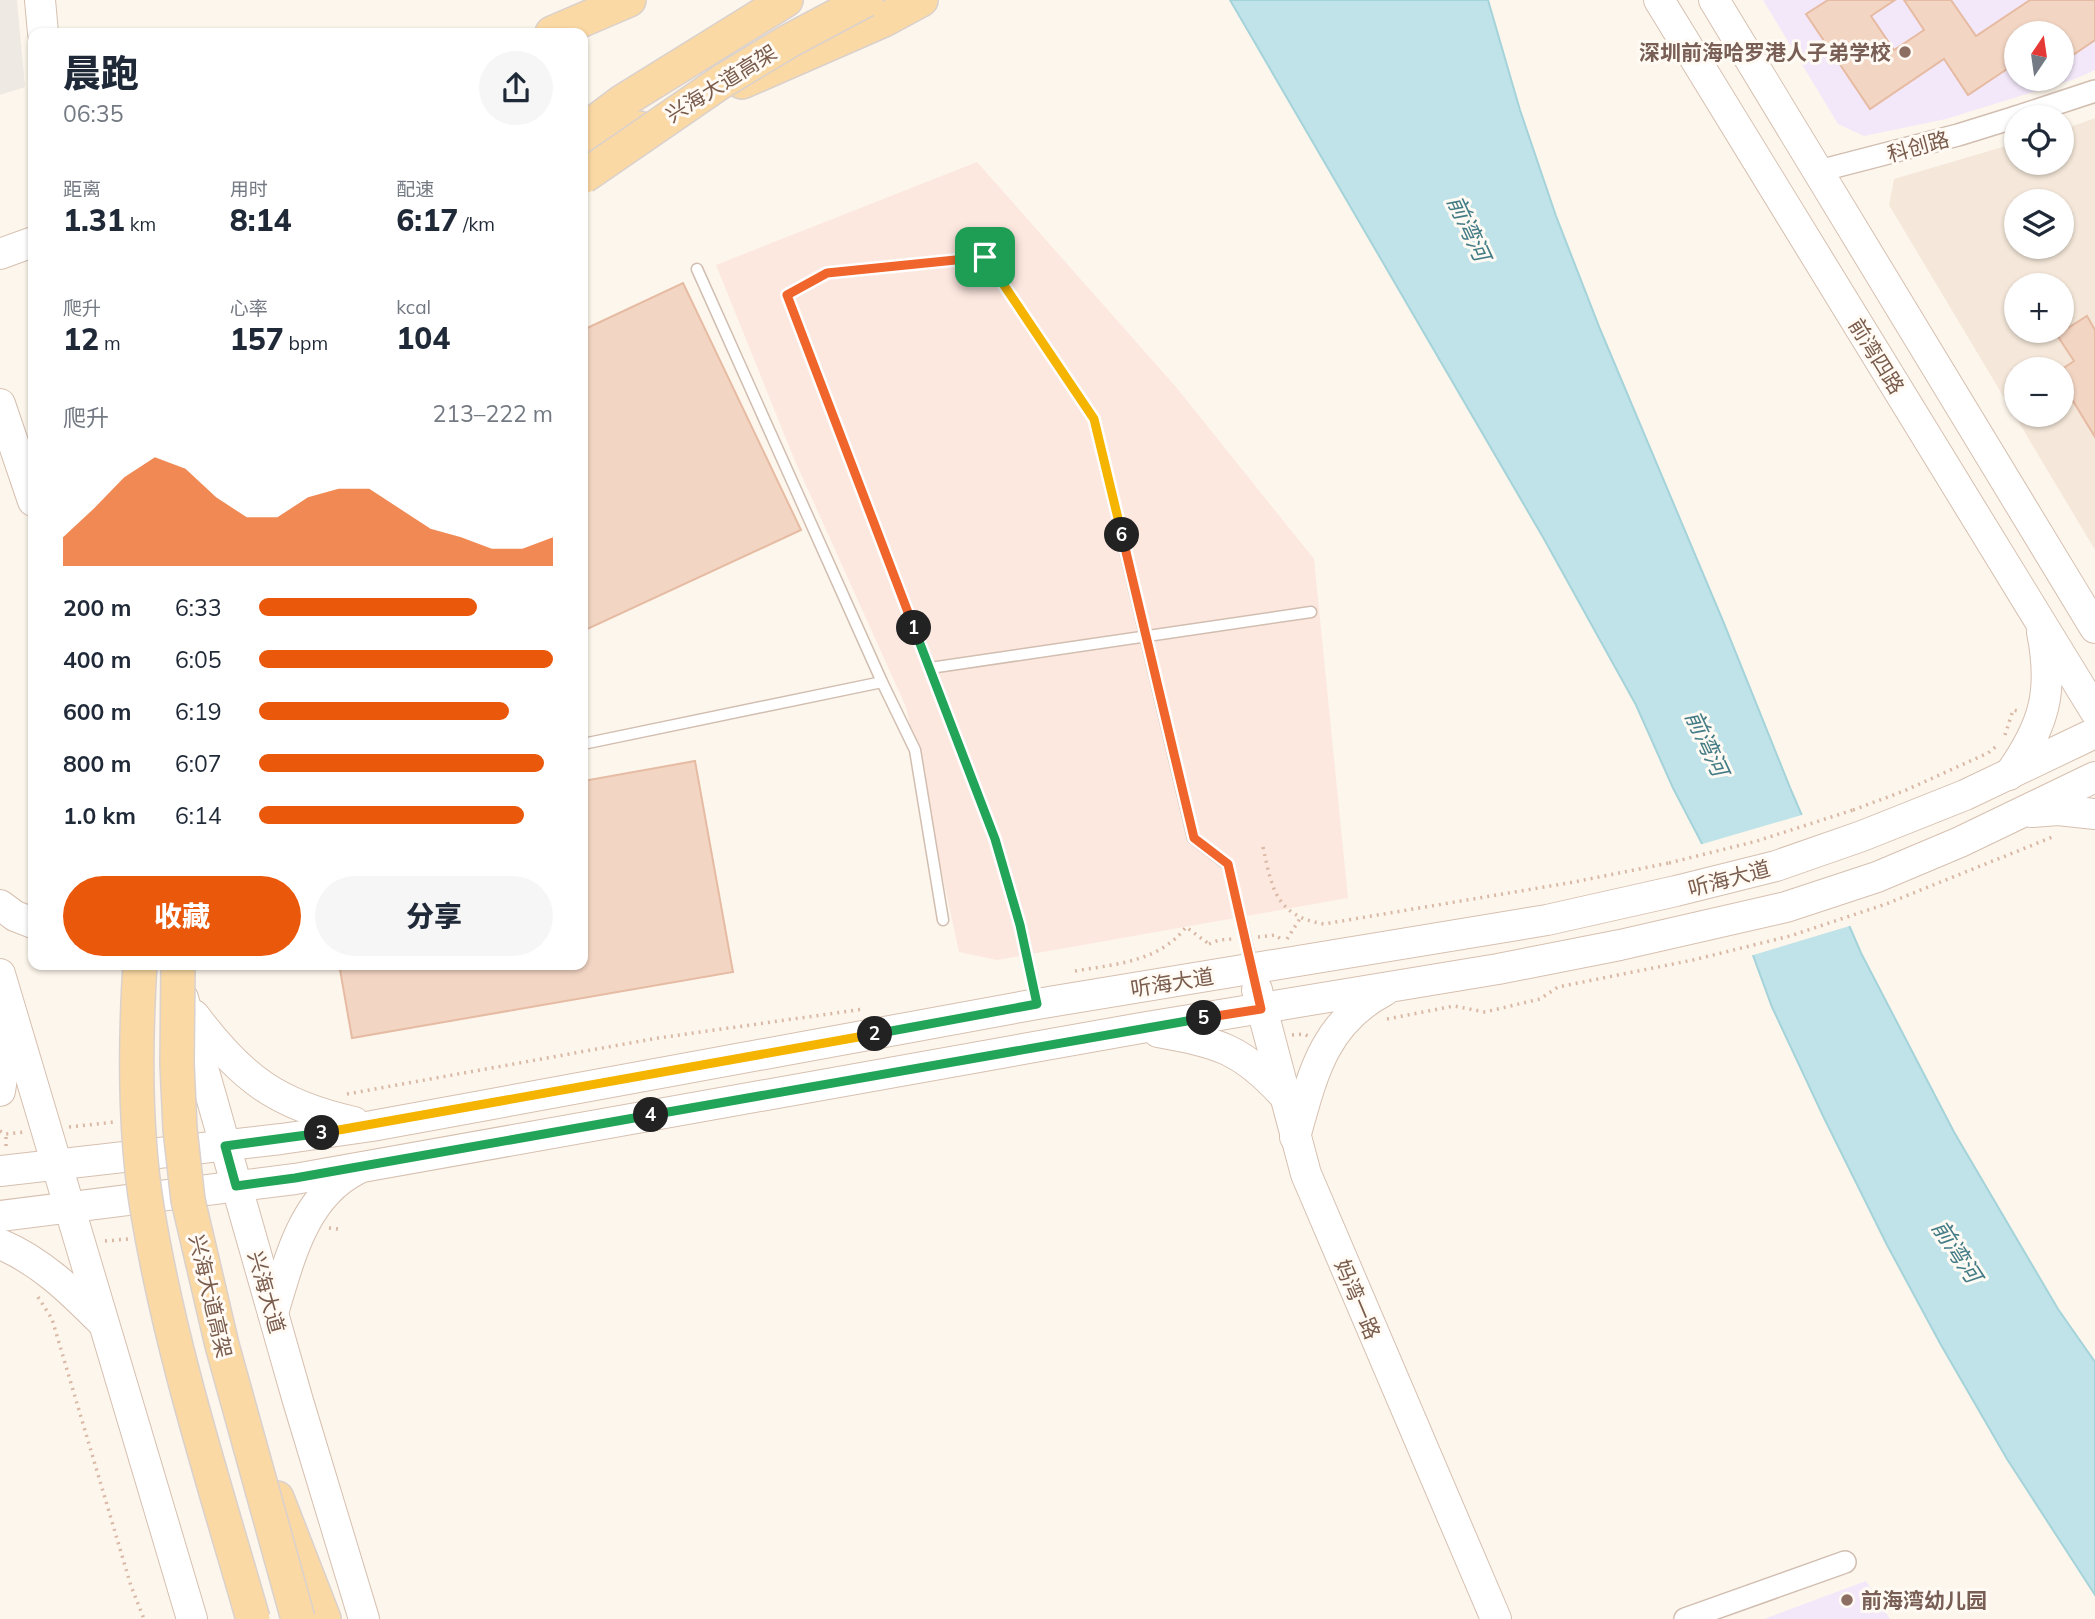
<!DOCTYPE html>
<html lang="zh">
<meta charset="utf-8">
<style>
body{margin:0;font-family:Mulish,"Noto Sans SC",sans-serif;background:#f6f6f7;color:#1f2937;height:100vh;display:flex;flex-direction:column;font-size:26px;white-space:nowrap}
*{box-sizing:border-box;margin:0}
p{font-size:23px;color:#747a83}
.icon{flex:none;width:38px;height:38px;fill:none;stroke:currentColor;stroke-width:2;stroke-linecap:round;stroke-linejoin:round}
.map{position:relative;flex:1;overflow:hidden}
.sheet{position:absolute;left:28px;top:28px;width:560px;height:942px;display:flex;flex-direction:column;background:#fff;border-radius:14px;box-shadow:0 2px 5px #0004}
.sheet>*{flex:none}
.needle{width:46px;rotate:13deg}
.tools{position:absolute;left:2004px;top:21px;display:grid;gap:14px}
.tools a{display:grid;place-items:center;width:70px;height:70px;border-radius:50%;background:#fff;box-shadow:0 2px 5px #0004;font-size:35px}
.pin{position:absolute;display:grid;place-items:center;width:60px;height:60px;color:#fff;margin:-30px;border-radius:14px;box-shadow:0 4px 10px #0006}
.km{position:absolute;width:35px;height:35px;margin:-18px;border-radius:50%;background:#222;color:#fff;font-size:19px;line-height:35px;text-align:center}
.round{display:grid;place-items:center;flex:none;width:74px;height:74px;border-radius:37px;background:#f6f6f7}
.headline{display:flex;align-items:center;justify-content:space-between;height:119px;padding:0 35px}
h1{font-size:38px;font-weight:800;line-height:52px}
.figures{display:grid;grid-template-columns:repeat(3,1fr);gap:10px;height:119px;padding:7px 35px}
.figures div{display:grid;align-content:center}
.figures b{font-size:30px;font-weight:800}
.figures small{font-size:19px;font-weight:400}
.figures p{font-size:19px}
.chart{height:196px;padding:14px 35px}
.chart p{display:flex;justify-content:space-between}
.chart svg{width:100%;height:126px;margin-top:7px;fill:#ea580c;opacity:.7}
.primary-button{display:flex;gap:14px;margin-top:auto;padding:14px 35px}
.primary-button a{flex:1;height:80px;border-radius:42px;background:#ea580c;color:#fff;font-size:28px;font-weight:800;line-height:80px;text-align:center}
.primary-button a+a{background:#f6f6f7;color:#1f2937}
ul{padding:0 35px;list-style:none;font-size:23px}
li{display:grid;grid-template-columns:112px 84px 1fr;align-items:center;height:52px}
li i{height:18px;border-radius:9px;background:#ea580c}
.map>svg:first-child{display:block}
</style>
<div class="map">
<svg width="2095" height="1619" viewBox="0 0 2095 1619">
<rect width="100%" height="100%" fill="#fdf6ec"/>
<path fill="#f5e8da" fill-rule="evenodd" d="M 2095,118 L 2095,550 L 1889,205 L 1894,179 L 2016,143 L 2016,163 L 2062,163 L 2062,130 ZM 2016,201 L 2062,201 L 2062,247 L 2016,247 ZM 2016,285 L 2062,285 L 2062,331 L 2016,331 ZM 2016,369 L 2062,369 L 2062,415 L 2016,415 Z"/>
<polygon fill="#fde8e0" points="977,162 1176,387 1314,559 1348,898 997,960 959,952 906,707 795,461 716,265"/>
<polygon fill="#efe9e4" points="0,0 17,0 25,87 0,95"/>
<g fill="#f3e8fa" fill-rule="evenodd">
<path d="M 1763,0 L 2095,0 L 2095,70 L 2075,79 L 1946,119 L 1864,136 L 1838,124 ZM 2016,33 L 2062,33 L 2062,79 L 2016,79 Z"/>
<polygon points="1866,1581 1890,1619 1764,1619"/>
</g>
<polygon fill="#bfe3e8" stroke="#a5d3da" stroke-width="2" points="1230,0 1488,0 1520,110 1556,216 1600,329 1723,621 1791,790 1861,953 1954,1132 2058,1309 2095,1362 2095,1595 2007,1459 1941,1345 1887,1245 1824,1118 1772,1007 1736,909 1673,788 1636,705 1544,539"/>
<polygon fill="#fdf6ec" points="1805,814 1853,925 1750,956 1733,911 1699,845"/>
<g fill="#f3d5c3" stroke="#e6bba3" stroke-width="2">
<polygon points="1828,0 1895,0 1871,16 1894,50 1924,30 1904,0 1951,0 1976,36 2030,0 2095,0 2095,40 2070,57 2062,45 2062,33 2016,33 2016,63 1968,95 1944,59 1870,109 1806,14"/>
<polygon points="683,283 801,530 583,631 583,330"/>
<polygon points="2087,316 2095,330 2095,437 2062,383 2062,369 2074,361 2057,335"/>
<polygon points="695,761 733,972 352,1038 339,964 583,964 583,781"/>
</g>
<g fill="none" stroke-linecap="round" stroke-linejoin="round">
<defs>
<g id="lane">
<polyline points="697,269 882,682 915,750 943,920"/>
<polyline points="930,668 1311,612"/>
<polyline points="583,744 882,682"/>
<polyline points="1037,1003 1020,925 995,839 787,295 827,273 985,257 1094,419 1193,838 1228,865 1252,966"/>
</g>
<g id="street">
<polyline points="2016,117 2095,91"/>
<polyline points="1819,171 1958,135 2016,117"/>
<polyline points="1685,1619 1845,1562"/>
</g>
<g id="secondary">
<polyline points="40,0 43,33"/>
<polyline points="1659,0 2095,711"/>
<polyline points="1714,0 2095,628"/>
<polyline points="0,254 33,242"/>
<polyline points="0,404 33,501"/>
<path d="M 2009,775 C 2044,726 2054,692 2042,632"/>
<polyline points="2032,812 2058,810 2095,814"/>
<polyline points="0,905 15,916 33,923"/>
<polyline points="0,974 192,1619"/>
<polyline points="1257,990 1306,1174 1496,1619"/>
<polyline points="183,998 298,1401 364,1619"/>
<path d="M 194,1015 C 241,1078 277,1105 354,1122"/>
<path d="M 1158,1032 C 1218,1043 1240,1048 1282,1093"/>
<polyline points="0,1091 10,1025"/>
<path d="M 1295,1137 C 1312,1077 1323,1023 1384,991"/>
<polyline points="0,1171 281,1139 372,1126 1037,1004 1547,920 1676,891 1776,866 1862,836 1965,795 2095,733"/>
<polyline points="0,1216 295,1179 1141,1028 1498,969 1620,945 1786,907 1877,877 1960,842 2095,777"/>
<path d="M 0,1244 C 41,1261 71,1291 102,1322"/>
<path d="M 273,1313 C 289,1261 303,1197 356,1170"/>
</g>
<g id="primary">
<polyline points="552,33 629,0"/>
<polyline points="742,82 884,20 921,0"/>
<polyline points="583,131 623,101 786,0"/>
<polyline points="583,153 639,128"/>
<polyline points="277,1498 324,1619"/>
</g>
</defs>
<use href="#lane" stroke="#d1beb0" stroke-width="13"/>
<use href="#street" stroke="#d1beb0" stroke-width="24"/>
<use href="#secondary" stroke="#d6c0b0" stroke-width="32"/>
<use href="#primary" stroke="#dad1cd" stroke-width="36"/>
<g stroke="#d9b8a5" stroke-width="3.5" stroke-dasharray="2 5" stroke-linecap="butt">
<polyline points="2005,735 2013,710 2018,711"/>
<polyline points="1853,810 1904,791 1988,753 1999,744"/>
<path d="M 1263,847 C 1272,889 1276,916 1324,924 L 1574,882 L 1669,863"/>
<polyline points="1258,937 1275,935 1281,939"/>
<polyline points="1287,939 1301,917"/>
<polyline points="1209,944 1219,940 1233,939"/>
<path d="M 1075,971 C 1116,964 1159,962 1186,927 L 1209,944"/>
<polyline points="1387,1019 1454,1006 1485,1012 1540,999 1558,987 1693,960 1790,936 1886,904 2055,836"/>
<polyline points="1292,1035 1304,1034 1308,1036"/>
<polyline points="347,1094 658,1038 864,1009"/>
<polyline points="69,1127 114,1122"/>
<polyline points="0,1131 6,1134 24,1132"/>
<polyline points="6,1146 6,1134"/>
<polyline points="329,1228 338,1229"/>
<polyline points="105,1241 128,1239"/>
<polyline points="38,1297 52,1319 131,1586 144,1619"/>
</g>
<use href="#lane" stroke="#fff" stroke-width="10"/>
<use href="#street" stroke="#fff" stroke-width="21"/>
<use href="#secondary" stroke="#fff" stroke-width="30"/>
<use href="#primary" stroke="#fbd9a5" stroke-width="33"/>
<defs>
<g id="primary-bridge">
<polyline points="583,177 721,82 789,41 866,0"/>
<path d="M 140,964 C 135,1044 134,1128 147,1208 C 170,1348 214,1483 253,1619"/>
<polyline points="178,964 177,1064 180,1129 188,1200 222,1345 298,1619"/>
</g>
</defs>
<use href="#primary-bridge" stroke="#dad1cd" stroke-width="36" stroke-linecap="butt"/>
<polyline stroke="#d9b8a5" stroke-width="3.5" stroke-dasharray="2 5" stroke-linecap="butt" points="1669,863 1757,841 1853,810"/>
<use href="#primary-bridge" stroke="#fbd9a5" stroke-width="33"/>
</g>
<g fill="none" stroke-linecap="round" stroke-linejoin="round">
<defs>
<polyline id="split-1" points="914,628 787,295 827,273 985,257"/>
<polyline id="split-2" points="875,1034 1037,1004 1020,925 995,839 914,628"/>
<polyline id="split-3" points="322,1133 875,1034"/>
<polyline id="split-4" points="322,1133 225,1146 236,1186 295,1178 651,1115"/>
<polyline id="split-5" points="651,1115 1204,1018"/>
<polyline id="split-6" points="1122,535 1194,838 1228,864 1261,1009 1204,1018"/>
<polyline id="split-7" points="985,257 1094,419 1122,535"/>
</defs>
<use href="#split-1" stroke="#fff" stroke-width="14"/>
<use href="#split-2" stroke="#fff" stroke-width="14"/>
<use href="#split-3" stroke="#fff" stroke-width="14"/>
<use href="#split-4" stroke="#fff" stroke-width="14"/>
<use href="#split-5" stroke="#fff" stroke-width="14"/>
<use href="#split-6" stroke="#fff" stroke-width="14"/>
<use href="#split-7" stroke="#fff" stroke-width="14"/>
<use href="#split-1" stroke="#f0652b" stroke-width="9"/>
<use href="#split-2" stroke="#22a559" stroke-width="9"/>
<use href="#split-3" stroke="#f5b400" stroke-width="9"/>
<use href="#split-4" stroke="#22a559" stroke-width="9"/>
<use href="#split-5" stroke="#22a559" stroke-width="9"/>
<use href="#split-6" stroke="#f0652b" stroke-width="9"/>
<use href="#split-7" stroke="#f5b400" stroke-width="9"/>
</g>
<g fill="#8d6e63" stroke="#fffaf3" stroke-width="2.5">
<circle cx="1905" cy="52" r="7"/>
<circle cx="1847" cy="1600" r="7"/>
</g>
<g text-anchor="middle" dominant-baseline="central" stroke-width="6" stroke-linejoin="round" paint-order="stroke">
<g font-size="21" font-weight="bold" fill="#785e54" stroke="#fffaf3" text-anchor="end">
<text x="1891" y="52">深圳前海哈罗港人子弟学校</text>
<text x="1861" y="1600" text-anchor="start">前海湾幼儿园</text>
</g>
<g font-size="21" fill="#7a5c4d" stroke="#fffaf3">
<text transform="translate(721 83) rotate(-32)">兴海大道高架</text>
<text transform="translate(1918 146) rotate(-15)">科创路</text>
<text transform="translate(1877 356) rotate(58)">前湾四路</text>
<text transform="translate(1729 878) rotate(-15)">听海大道</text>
<text transform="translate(1172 982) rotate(-9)">听海大道</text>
<text transform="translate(267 1292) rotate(74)">兴海大道</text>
<text transform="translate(211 1296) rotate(77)">兴海大道高架</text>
<text transform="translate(1358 1299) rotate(67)">妈湾一路</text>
</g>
<g font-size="23" font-style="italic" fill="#437c86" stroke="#fffaf3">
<text transform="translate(1469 228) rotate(65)">前湾河</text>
<text transform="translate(1707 743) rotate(65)">前湾河</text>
<text transform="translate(1957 1251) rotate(57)">前湾河</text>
</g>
</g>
</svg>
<div class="tools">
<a><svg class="needle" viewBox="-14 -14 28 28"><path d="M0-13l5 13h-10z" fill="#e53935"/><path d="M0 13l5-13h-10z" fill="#747a83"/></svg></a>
<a><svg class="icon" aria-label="locate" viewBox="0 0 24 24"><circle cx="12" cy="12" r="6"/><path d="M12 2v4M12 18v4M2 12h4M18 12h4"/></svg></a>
<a><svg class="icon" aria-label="layers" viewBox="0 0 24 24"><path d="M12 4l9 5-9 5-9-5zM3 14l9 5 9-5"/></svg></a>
<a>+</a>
<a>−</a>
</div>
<div class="pin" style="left:985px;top:257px;background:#1e9e55"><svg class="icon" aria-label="arrive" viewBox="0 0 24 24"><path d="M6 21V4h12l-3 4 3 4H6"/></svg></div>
<b class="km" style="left:914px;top:628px">1</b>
<b class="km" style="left:875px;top:1034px">2</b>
<b class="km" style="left:322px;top:1133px">3</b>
<b class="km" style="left:651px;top:1115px">4</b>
<b class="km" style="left:1204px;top:1018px">5</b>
<b class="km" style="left:1122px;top:535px">6</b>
<section class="sheet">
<div class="headline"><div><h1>晨跑</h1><p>06:35</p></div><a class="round"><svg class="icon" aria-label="share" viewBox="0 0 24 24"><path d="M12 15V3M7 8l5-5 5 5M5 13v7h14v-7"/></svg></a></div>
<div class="figures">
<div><p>距离</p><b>1.31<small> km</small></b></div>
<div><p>用时</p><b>8:14</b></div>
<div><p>配速</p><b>6:17<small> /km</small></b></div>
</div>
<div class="figures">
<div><p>爬升</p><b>12<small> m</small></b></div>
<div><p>心率</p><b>157<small> bpm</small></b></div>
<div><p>kcal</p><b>104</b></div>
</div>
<div class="chart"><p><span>爬升</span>213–222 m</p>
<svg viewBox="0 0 160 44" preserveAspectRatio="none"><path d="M0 44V34L10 24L20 13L30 6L40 10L50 20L60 27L70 27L80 20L90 17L100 17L110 24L120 31L130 34L140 38L150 38L160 34V44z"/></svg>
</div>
<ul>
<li><b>200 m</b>6:33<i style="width:74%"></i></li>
<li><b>400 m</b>6:05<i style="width:100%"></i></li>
<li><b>600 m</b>6:19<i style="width:85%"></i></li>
<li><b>800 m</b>6:07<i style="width:97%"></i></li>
<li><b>1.0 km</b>6:14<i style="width:90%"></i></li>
</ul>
<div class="primary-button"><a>收藏</a><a>分享</a></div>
</section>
</div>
